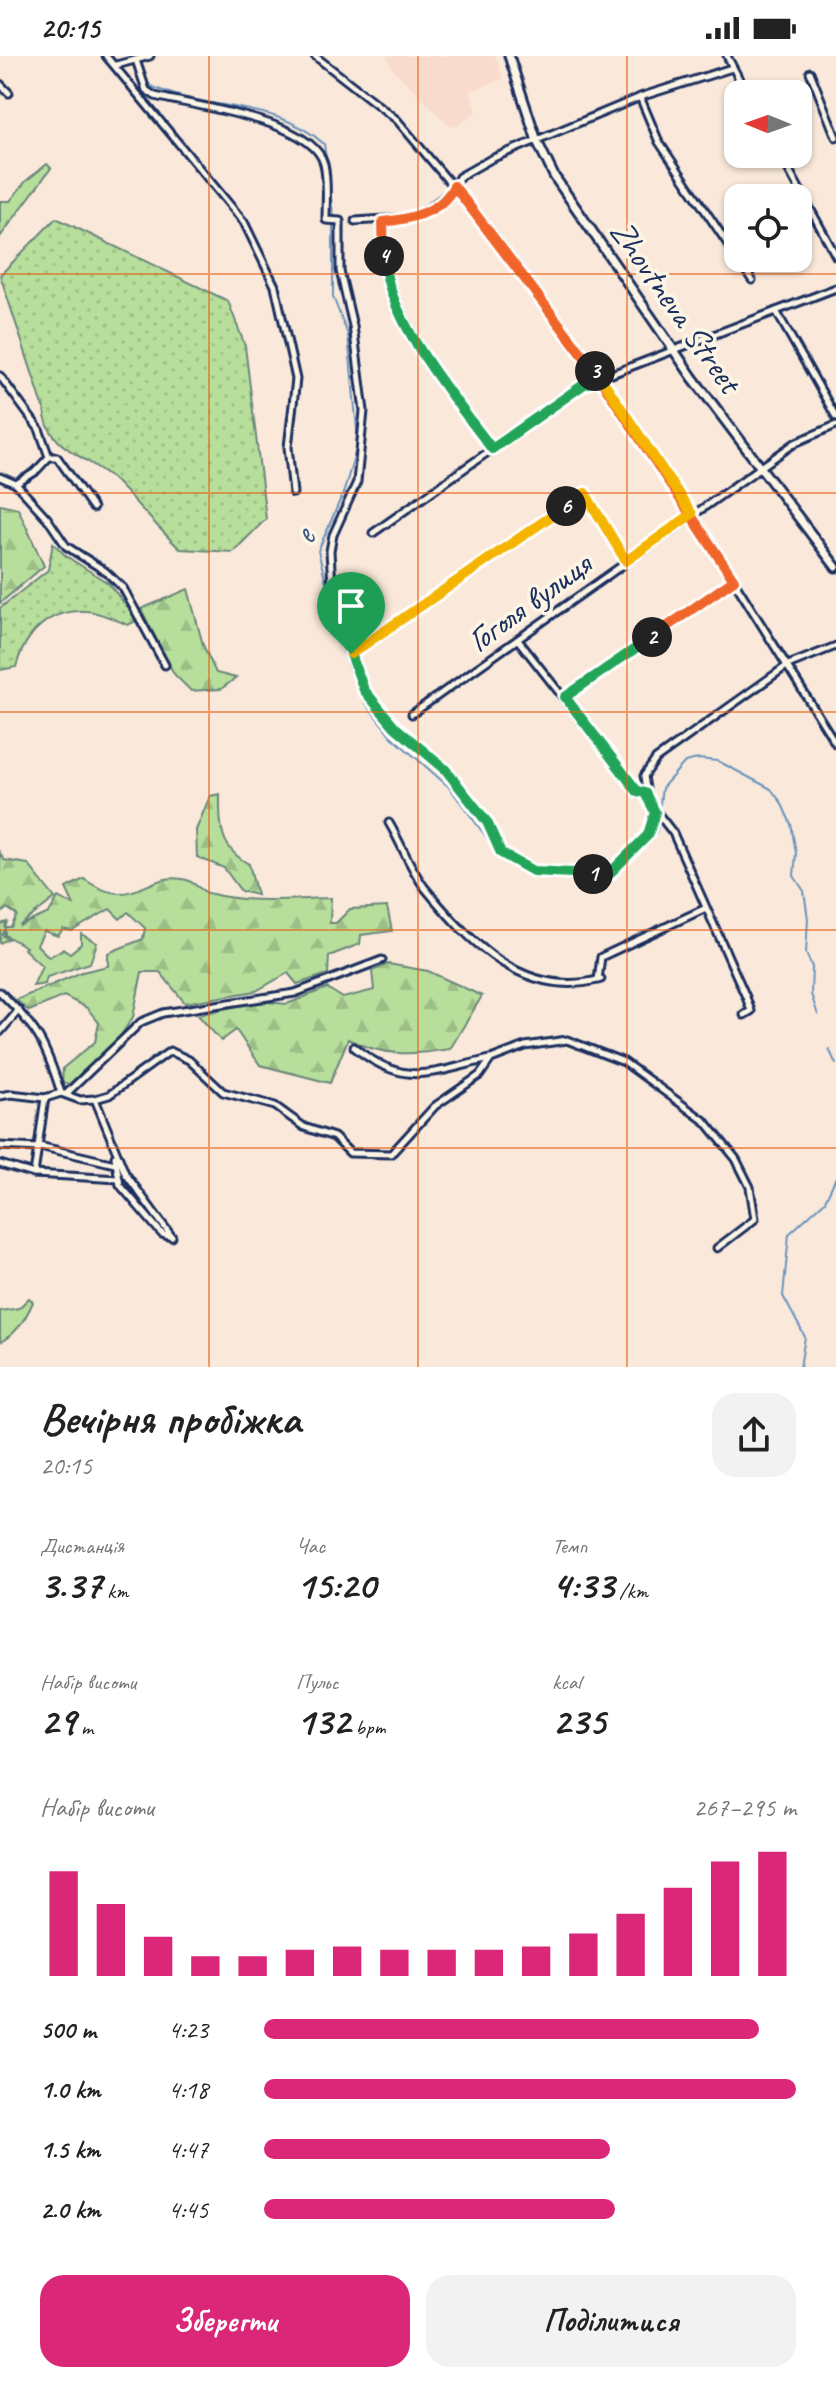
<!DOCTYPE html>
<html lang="uk">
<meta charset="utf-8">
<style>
body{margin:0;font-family:Caveat,sans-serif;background:#f2f2f2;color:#222;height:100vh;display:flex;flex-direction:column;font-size:30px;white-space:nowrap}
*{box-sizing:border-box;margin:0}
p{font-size:26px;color:#767676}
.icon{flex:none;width:44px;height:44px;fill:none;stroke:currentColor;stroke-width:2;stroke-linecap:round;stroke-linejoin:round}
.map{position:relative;height:1311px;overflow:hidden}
.details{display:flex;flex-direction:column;background:#fff;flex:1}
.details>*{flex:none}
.needle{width:52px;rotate:271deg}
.tools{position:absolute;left:724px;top:24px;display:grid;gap:16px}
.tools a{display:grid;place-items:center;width:88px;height:88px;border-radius:16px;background:#fff;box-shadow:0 2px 6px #0004;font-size:40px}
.pin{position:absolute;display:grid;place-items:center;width:68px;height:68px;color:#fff;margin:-82px -34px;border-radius:50% 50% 50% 0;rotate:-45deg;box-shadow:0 0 8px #0007}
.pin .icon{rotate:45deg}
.km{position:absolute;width:40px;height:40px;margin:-20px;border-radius:50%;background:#222;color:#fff;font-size:22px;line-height:40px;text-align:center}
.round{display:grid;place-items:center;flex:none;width:84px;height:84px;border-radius:24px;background:#f2f2f2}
.head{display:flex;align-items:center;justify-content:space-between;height:136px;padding:0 40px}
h1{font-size:44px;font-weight:800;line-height:60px}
.stats{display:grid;grid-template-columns:repeat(3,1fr);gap:12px;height:136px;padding:8px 40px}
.stats div{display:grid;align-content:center}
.stats b{font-size:40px;font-weight:800}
.stats small{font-size:22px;font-weight:400}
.stats p{font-size:22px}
.chart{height:224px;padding:16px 40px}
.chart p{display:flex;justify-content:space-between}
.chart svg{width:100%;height:144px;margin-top:8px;stroke:#db2777;stroke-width:6}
.button{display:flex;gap:16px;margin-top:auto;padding:16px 40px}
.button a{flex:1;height:92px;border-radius:24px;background:#db2777;color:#fff;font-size:32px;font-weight:800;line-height:92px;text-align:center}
.button a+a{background:#f2f2f2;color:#222}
ul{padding:0 40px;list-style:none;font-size:26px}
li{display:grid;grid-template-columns:128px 96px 1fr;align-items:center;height:60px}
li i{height:20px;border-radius:10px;background:#db2777}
.status{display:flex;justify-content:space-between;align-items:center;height:56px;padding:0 40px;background:#fff;direction:ltr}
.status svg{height:22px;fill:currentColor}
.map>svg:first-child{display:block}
</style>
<div class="status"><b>20:15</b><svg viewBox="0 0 49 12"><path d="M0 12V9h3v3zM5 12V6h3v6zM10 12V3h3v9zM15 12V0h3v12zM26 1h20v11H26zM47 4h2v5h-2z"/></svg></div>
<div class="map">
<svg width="836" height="1311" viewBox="0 0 836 1311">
<defs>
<pattern id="grass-dots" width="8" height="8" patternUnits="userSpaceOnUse" patternTransform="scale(2)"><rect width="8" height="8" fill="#b7de9a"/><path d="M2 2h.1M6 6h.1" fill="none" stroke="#9dbf87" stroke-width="1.8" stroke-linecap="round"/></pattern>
<pattern id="forest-firs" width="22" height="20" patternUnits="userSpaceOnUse" patternTransform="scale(2)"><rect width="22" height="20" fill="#b7de9a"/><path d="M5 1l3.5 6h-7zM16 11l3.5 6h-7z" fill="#9dbf87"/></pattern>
</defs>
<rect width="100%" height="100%" fill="#fae9da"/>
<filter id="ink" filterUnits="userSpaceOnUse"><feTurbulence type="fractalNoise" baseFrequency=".0125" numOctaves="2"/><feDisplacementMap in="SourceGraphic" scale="16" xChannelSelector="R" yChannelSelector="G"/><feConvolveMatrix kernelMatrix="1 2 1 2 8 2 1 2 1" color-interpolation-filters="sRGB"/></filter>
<g filter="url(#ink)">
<polygon fill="#f8dbcd" points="386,0 496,0 503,23 470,35 477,56 457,71 449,70 393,13"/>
<g fill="url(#grass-dots)" stroke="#69867c" stroke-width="2">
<path d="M 56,162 L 228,245 L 245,290 L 266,463 L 233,496 L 180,493 C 157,471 137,447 115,425 C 90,400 47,395 44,353 L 0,219 Z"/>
<path d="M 53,487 L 66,500 L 108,527 L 138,564 L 128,569 C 115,564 98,555 85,555 C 48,553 25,578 16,611 L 0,614 L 0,552 L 48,514 Z"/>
</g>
<g fill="url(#forest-firs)" stroke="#69867c" stroke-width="2">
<polygon points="47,108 51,112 0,181 0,145 10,145 26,125"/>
<polygon points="0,448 18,452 44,510 0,547"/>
<polygon points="188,533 203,589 216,617 236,622 221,633 191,635 174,618 141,553"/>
<path d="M 220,738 C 220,769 219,792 249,808 L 257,839 L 241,835 L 224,812 L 197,801 L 196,774 L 210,740 Z"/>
<path d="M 0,797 L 4,804 L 28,808 L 55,842 L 19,870 L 49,857 L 58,841 L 74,849 L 66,832 L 84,823 C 136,859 145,813 187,824 C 195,827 200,834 208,837 C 248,848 289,843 331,842 L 330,867 L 336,867 L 350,853 L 387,851 L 392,875 L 361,879 L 360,888 L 329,900 L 328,918 L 297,928 L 288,917 L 256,935 L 185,947 L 160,916 L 142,916 L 133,961 L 117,985 L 68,1029 L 62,1026 L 63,1012 L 95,986 L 99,967 L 87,952 L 64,940 L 29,955 L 16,944 L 82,916 L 108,910 L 108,897 L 143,883 L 145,872 L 128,856 L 120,863 L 110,853 L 72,875 L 63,873 L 58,880 L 44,875 L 37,889 L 49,901 L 63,893 L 70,897 L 81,888 L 81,878 L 97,887 L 90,907 L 47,921 L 45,928 L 33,930 L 42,910 L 24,893 L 26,891 L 5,879 L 5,874 L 2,879 L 8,883 L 0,887 L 0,868 L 7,866 L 5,871 L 11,871 L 17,859 L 7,852 L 0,859 Z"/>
<path d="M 388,908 L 428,915 L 482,940 L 450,993 C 412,999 384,1001 348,983 L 330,1027 L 260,1009 L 236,974 L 221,985 L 198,959 L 258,945 L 287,948 L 327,932 L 343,942 L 374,934 L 372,915 Z"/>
<path d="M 29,1242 L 33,1246 C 26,1262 16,1279 0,1286 L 0,1255 L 19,1252 Z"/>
</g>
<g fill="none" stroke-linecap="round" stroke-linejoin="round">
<g stroke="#6a93be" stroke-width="2">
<path d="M 137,0 L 149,29 C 204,56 276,43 324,88 L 333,158 L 333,241 L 348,279 L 357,374 L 356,393 L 344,435 L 318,495 L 348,610 L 366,648 L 391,680 L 449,731 L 505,806 L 530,817 L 593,821"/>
<polyline points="659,755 662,732 685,706 698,703 718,705 771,733 781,746 791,768 796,797 794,820 804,835 808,863 806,897 812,911 811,938 818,959"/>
<path d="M 630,801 C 647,789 658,785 659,761"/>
<polyline points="604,821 611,822 625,805"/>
<polyline points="829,993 836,1008"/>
<polyline points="800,1311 805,1281 783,1240 789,1178 825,1145 836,1121"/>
</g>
<defs>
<g id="minor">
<polyline points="106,0 244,166 275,230 296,323 288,391 293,437"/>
<polyline points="315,0 397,64 492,177 601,322 692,458 836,688"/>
<polyline points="727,0 747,38"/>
<path d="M 136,4 L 146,34 L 155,40 C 193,50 313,64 324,108 C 328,125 326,146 326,164 L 340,165 L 340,215 L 353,270 L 364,355 L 357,426 L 333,479 L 330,495 L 333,546 L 364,634 L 395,671 L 445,713 L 487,766 L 501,797 L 533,815 L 608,819 L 648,779 L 655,756"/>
<polyline points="116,9 150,0"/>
<polyline points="810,16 836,81"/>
<polyline points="0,28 9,37"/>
<polyline points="640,41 659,86 752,224"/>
<polyline points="780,98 836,200"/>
<polyline points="355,165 417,161 452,135 459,121 491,103 643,40 732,12"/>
<path d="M 383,166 C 384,182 382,201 386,216 C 404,282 452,339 492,393"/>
<polyline points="776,255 836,361"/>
<polyline points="0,320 39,373 49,401 57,401 93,452"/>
<polyline points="0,421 16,428 35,416 49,401"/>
<polyline points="16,428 47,462 66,490 105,515 123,532 165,609"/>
<polyline points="373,477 583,329 836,232"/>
<polyline points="518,584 637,735 645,737"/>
<polyline points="351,598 585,437 626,505"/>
<polyline points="565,641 734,524"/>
<polyline points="412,658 795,387 836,369"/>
<path d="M 389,767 C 401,787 411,814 425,832 C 470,887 525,944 601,923"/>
<polyline points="598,924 601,901 706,852"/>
<path d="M 0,936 C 38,973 45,986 61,1037"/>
<polyline points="744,959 751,955 746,941 673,777 648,745 644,720 656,703 788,609 836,590"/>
<polyline points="0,976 19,954"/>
<path d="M 354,991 C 406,1033 431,1016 490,1003"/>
<polyline points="66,1038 141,966 163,957 295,937 382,904"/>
<polyline points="0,1040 11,1038 45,1042 61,1037 80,1044 95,1043 109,1039 170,995 189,1004 223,1036 275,1050 304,1071 334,1081 350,1097 391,1098 435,1050 480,1019 491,1003 525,990 567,984 624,1006 706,1066 736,1103 750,1131 755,1163 717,1192"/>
<polyline points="95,1043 125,1117 172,1181"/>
<polyline points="0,1090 39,1092"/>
<polyline points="39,1090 115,1108"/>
<polyline points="115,1101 120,1129 162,1178 171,1181"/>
<polyline points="0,1108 34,1118 119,1123"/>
<polyline points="34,1118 45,1042"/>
</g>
<polyline id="secondary" points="509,0 537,85 554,120 693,322 836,511"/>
</defs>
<use href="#minor" stroke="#1b2f5e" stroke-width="11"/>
<use href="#secondary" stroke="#1b2f5e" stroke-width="13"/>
<use href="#minor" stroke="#fcf5e5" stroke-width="5"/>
<use href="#secondary" stroke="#fcf5e5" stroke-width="7"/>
</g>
</g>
<g fill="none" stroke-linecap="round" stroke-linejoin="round" filter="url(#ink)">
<defs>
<polyline id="split-1" points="351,598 364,634 395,671 445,713 487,766 501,797 533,815 593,818"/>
<polyline id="split-2" points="593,818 608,819 648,779 655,756 645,737 637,735 565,641 652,581"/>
<polyline id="split-3" points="595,315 734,524 652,581"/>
<path id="split-4" d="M 384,200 L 383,166 C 410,163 441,157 454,130 L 595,315"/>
<path id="split-5" d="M 384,200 C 386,263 455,343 492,393 L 583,329 L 597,323"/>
<polyline id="split-6" points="566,450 585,437 626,505 692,458 601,322 597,323"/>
<polyline id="split-7" points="351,598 566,450"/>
</defs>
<use href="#split-1" stroke="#fff" stroke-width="16"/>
<use href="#split-2" stroke="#fff" stroke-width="16"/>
<use href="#split-3" stroke="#fff" stroke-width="16"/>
<use href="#split-4" stroke="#fff" stroke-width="16"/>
<use href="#split-5" stroke="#fff" stroke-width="16"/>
<use href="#split-6" stroke="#fff" stroke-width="16"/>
<use href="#split-7" stroke="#fff" stroke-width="16"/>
<use href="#split-1" stroke="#22a559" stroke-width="10"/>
<use href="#split-2" stroke="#22a559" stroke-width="10"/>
<use href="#split-3" stroke="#f0652b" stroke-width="10"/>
<use href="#split-4" stroke="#f0652b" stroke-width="10"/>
<use href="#split-5" stroke="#22a559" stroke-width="10"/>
<use href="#split-6" stroke="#f5b400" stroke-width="10"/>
<use href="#split-7" stroke="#f5b400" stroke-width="10"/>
</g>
<path fill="none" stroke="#e8590c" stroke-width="2" stroke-opacity="0.55" d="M 209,0 L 209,1311M 418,0 L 418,1311M 627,0 L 627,1311M 0,218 L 836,218M 0,437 L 836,437M 0,656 L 836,656M 0,874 L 836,874M 0,1092 L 836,1092"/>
<g text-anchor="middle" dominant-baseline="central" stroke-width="7" stroke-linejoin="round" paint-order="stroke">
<g font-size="34" fill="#1b2f5e" stroke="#fcf5e5">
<text transform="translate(676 250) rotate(55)">Zhovtneva Street</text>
<text transform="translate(529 546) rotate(-36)">Гоголя вулиця</text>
</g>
<g font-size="36" font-style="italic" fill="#3c5886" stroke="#fcf5e5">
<text transform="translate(303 483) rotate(-76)">e</text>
</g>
</g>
</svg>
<div class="tools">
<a><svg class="needle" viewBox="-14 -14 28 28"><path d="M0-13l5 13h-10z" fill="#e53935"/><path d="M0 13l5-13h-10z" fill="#767676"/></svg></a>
<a><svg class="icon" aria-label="locate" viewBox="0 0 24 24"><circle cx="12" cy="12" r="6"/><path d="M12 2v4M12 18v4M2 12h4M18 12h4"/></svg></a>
</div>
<div class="pin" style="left:351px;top:598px;background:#1e9e55"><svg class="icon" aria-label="arrive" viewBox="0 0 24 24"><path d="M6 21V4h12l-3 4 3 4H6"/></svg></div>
<b class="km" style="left:593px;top:818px">1</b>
<b class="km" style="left:652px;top:581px">2</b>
<b class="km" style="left:595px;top:315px">3</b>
<b class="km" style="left:384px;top:200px">4</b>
<b class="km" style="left:566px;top:450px">6</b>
</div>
<section class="details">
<div class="head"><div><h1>Вечірня пробіжка</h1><p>20:15</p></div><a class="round"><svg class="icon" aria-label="share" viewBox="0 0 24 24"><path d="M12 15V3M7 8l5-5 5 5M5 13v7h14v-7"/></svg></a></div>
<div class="stats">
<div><p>Дистанція</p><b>3.37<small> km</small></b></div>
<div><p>Час</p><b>15:20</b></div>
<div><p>Темп</p><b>4:33<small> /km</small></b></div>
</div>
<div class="stats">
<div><p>Набір висоти</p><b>29<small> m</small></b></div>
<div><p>Пульс</p><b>132<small> bpm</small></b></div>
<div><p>kcal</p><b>235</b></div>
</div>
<div class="chart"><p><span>Набір висоти</span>267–295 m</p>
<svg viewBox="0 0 160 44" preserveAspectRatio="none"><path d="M5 44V12M15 44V22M25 44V32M35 44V38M45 44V38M55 44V36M65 44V35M75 44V36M85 44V36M95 44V36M105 44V35M115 44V31M125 44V25M135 44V17M145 44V9M155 44V6"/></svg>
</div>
<ul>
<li><b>500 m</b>4:23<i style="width:93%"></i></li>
<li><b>1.0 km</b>4:18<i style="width:100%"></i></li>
<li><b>1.5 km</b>4:47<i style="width:65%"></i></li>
<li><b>2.0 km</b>4:45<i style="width:66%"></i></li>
</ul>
<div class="button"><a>Зберегти</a><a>Поділитися</a></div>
</section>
